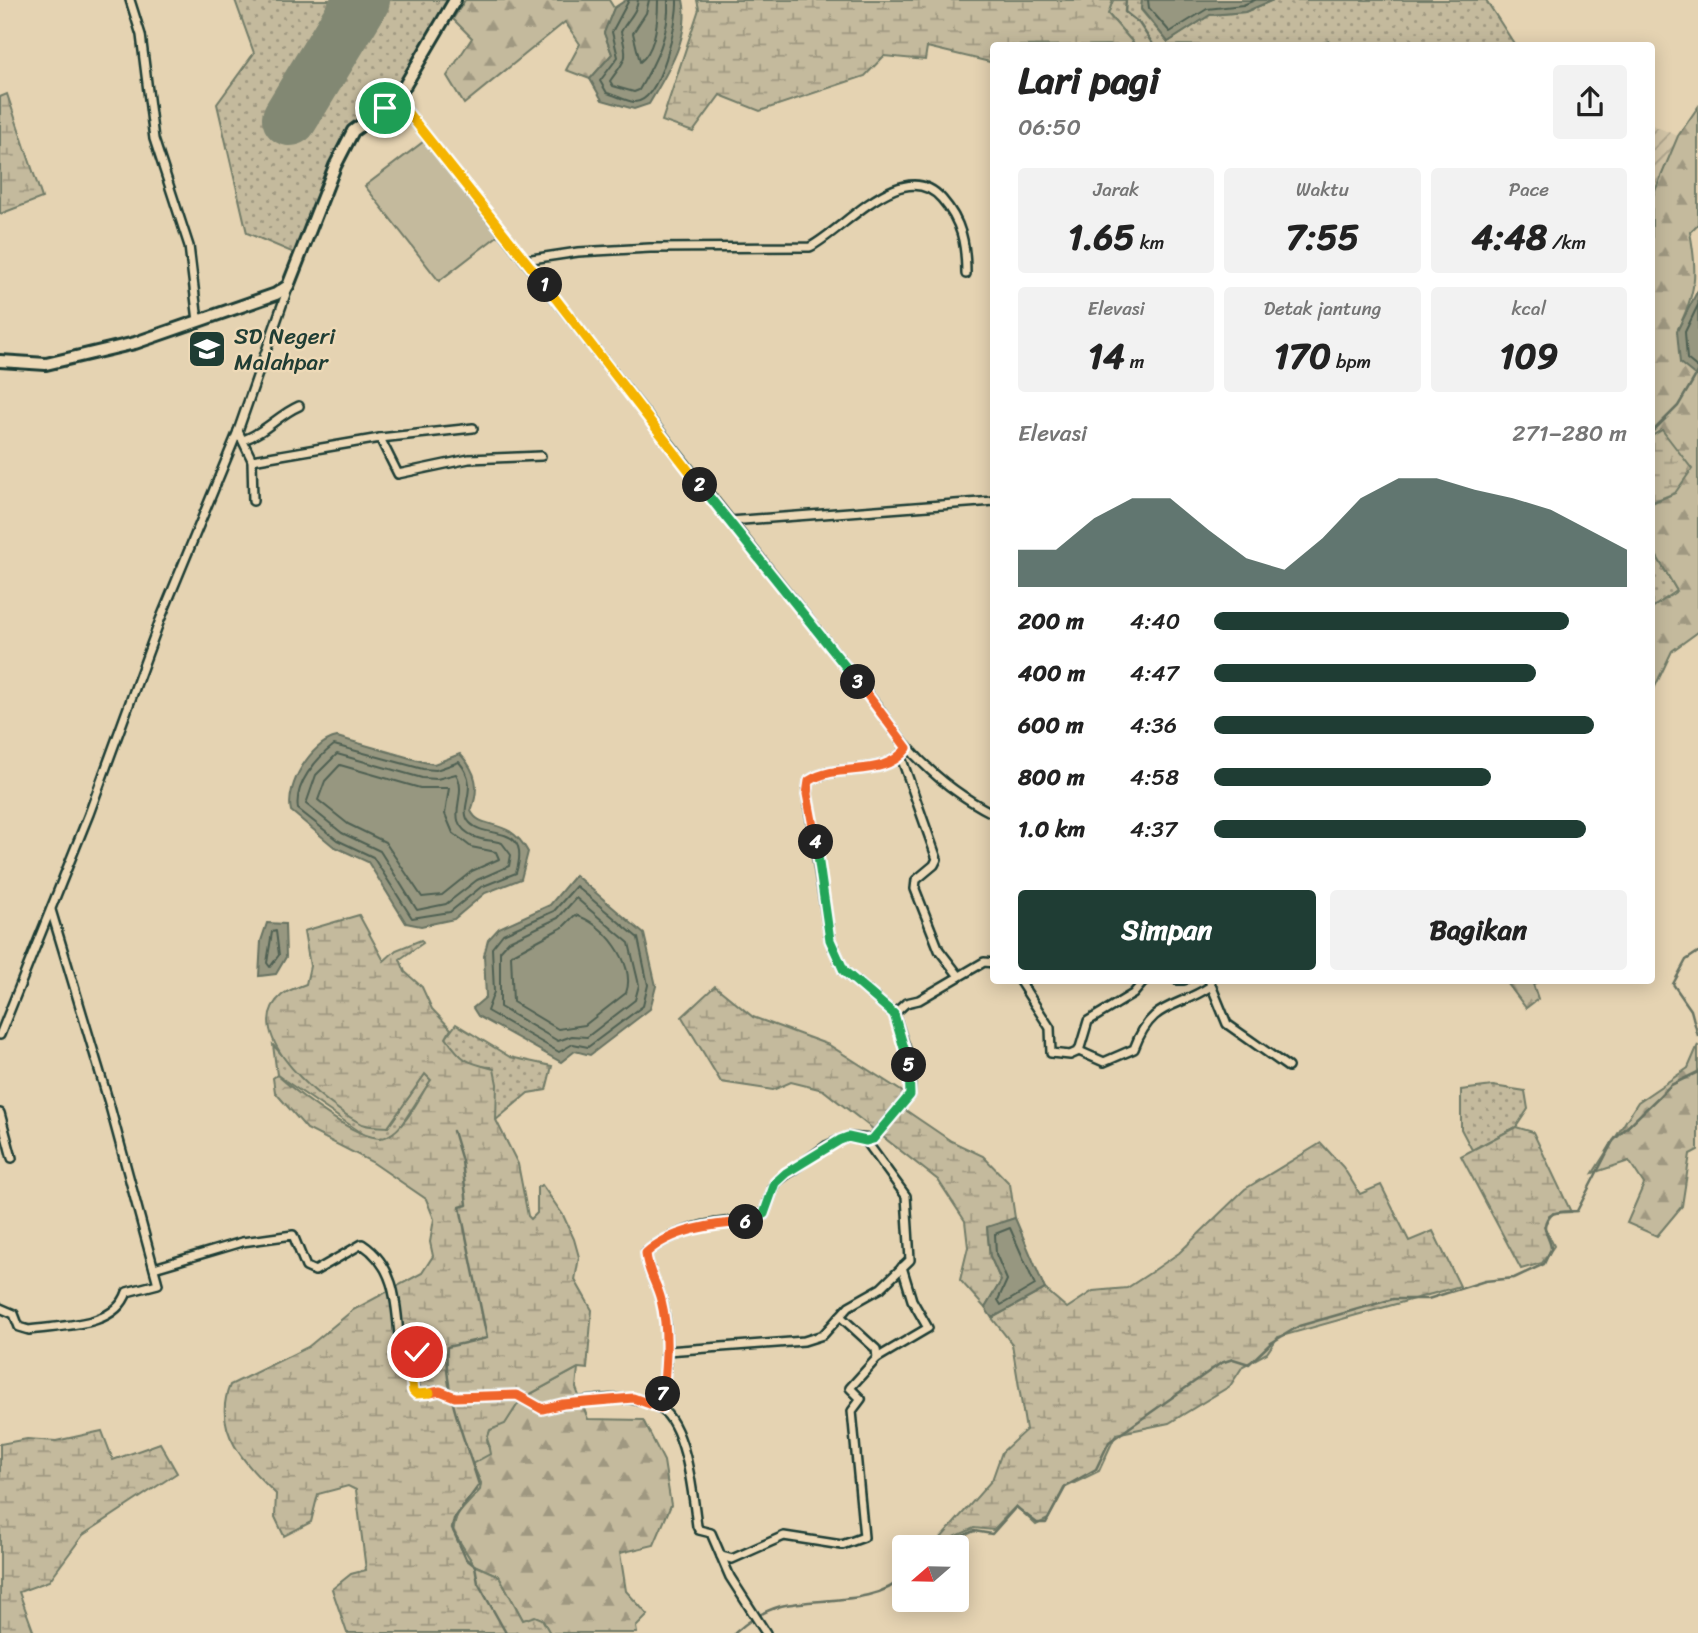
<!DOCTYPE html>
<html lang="id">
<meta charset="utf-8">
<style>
body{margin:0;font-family:Sriracha,sans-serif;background:#f2f2f2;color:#222;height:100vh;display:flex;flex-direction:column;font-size:26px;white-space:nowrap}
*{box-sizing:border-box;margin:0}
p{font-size:23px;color:#767676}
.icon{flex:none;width:38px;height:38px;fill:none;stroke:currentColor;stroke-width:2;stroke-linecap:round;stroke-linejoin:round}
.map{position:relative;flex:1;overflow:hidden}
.panel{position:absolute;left:990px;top:42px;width:665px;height:942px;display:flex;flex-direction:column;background:#fff;border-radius:7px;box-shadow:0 4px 18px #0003}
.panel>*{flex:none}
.needle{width:46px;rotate:250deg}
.tools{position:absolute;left:892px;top:1535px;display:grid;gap:14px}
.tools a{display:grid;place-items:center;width:77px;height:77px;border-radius:7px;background:#fff;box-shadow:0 4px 18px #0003;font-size:35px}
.pin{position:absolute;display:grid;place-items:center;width:60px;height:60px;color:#fff;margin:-30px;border:4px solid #fff;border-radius:50%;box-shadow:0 2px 7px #0007}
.km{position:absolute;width:35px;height:35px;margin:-18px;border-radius:50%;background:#222;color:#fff;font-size:19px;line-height:35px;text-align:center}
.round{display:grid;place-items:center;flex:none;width:74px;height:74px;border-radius:7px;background:#f2f2f2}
.overview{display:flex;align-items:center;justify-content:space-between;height:119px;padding:0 28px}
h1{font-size:38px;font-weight:700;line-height:52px}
.stats{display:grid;grid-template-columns:repeat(3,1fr);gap:10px;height:119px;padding:7px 28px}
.stats div{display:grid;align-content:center;border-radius:7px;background:#f2f2f2;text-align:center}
.stats b{font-size:35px;font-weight:700}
.stats small{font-size:19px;font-weight:400}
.stats p{font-size:19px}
.chart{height:196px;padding:14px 28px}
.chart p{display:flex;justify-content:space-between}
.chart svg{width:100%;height:126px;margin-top:7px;fill:#1f3d34;opacity:.7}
.action{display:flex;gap:14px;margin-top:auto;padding:14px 28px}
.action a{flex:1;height:80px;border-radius:7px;background:#1f3d34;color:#fff;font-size:28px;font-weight:700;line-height:80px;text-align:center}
.action a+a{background:#f2f2f2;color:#222}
ul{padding:0 28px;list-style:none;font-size:23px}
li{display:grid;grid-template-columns:112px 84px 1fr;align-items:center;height:52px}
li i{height:18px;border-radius:9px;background:#1f3d34}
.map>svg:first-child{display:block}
</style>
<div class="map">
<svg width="1698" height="1633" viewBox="0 0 1698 1633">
<defs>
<pattern id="industrial-furrows" width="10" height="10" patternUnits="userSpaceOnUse" patternTransform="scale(1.75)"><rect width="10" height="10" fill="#d4c6a8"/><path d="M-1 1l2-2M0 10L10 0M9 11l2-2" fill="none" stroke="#aba28a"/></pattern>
<pattern id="grass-dots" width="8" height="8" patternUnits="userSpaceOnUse" patternTransform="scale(1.75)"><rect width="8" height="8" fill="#c4ba9d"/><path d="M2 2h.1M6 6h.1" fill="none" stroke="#9f9881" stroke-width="1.8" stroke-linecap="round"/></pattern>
<pattern id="forest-firs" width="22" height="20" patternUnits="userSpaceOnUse" patternTransform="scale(1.75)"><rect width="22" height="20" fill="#c4ba9d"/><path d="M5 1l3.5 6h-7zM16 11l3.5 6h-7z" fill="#9f9881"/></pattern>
<pattern id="wetland-marsh" width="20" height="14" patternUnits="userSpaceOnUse" patternTransform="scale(1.75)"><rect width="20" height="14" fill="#c4ba9d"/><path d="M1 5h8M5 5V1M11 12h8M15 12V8" fill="none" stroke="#9f9881"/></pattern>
</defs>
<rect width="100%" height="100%" fill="#e5d3b2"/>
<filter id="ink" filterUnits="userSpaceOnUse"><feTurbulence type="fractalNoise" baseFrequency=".0143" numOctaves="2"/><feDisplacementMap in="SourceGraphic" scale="14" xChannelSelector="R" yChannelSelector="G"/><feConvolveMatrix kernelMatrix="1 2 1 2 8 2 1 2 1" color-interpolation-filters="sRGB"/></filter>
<g filter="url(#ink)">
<polygon fill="url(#industrial-furrows)" points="1652,125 1678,136 1652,198"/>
<g fill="url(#grass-dots)" stroke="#727c68" stroke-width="2">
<polygon points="235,0 352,0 310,68 296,68 273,106 310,130 334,92 328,80 376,0 448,0 401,98 348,138 301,256 247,233 217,104 254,53"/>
<polygon points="1113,0 1142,0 1141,10 1168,42 1210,15 1245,12 1273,0 1486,0 1515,45 1331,46 1329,41 1313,46 1135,45 1108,14"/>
<polygon points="1652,548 1677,591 1652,608"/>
<path d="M 456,1024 L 510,1057 L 552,1066 L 546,1090 L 528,1093 L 496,1120 L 491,1067 C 467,1067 459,1056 446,1038 Z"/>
<polygon points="273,1045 314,1090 388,1127 425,1074 431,1080 398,1130 385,1138 369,1138 277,1075"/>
<polygon points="1493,1086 1525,1091 1528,1109 1516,1127 1472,1150 1461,1129 1461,1090"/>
</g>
<g fill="url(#forest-firs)" stroke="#727c68" stroke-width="2">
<polygon points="465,0 609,0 614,8 604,33 612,54 590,79 566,70 580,44 565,22 464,104 447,76 472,38 453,19"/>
<path d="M 1698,107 L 1698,224 L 1690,232 C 1698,274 1696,293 1677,331 L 1698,376 L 1698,632 L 1672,651 L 1652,693 L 1652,608 L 1677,591 L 1652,548 L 1652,503 L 1675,493 L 1662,430 L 1652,436 L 1652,198 L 1678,136 Z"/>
<polygon points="1505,980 1542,980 1533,984 1538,999 1526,1008"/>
<polygon points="1698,1045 1698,1150 1690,1154 1682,1206 1657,1236 1627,1223 1644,1184 1629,1161 1593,1173 1638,1102 1688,1068"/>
<path d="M 578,1368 L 576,1388 L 588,1419 L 643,1420 L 664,1461 L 671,1505 L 654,1545 L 620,1553 L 626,1591 L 648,1615 L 636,1627 L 637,1633 L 550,1633 L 523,1620 L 499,1576 L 474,1565 L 453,1531 C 453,1513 473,1500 481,1483 L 472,1463 L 490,1447 L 487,1439 L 490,1430 L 505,1423 L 521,1399 Z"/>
</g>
<g fill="url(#wetland-marsh)" stroke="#727c68" stroke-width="2">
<polygon points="697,0 1113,0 1108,14 1135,45 994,46 994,63 927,47 925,60 884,56 865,76 760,111 720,95 693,132 662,121 699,9"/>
<polygon points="7,94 42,198 0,214 0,97"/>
<polygon points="1662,430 1692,469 1675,493 1652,502 1652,436"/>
<path d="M 359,915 L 384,961 L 396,950 L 421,940 L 423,943 L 400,959 L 405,972 L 422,987 L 432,1009 L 451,1029 L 446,1038 C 463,1062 466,1062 494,1069 L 497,1084 L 496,1120 L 518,1164 L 528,1216 L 531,1219 L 537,1213 L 537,1187 L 542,1185 L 563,1215 L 574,1239 L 579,1257 L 575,1280 L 592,1310 L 587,1369 L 578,1368 L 521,1399 L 505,1424 L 490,1430 L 487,1439 L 490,1454 L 472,1464 L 481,1484 L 480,1490 L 457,1515 L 453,1531 L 474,1565 L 499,1576 L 523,1620 L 535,1616 L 542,1619 L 550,1633 L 347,1633 L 332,1589 L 351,1574 L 366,1570 L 356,1490 L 348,1486 L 318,1494 L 311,1522 L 284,1536 L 275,1517 L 276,1494 C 246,1465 211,1430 230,1385 L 308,1347 L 353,1310 L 422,1273 L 433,1256 L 430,1242 L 434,1219 L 426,1199 L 372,1162 L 307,1129 L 275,1092 L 273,1078 L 277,1075 C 295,1091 366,1149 388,1136 C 407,1126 419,1097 431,1080 L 425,1074 L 388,1127 C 380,1126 369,1127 362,1124 C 329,1108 235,1034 282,995 C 288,990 299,987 306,984 L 310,966 L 304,931 Z"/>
<polygon points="715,986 753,1017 829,1045 909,1096 901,1107 951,1141 983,1156 1010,1184 1015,1218 987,1228 990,1256 1001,1281 985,1308 960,1280 968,1247 965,1221 938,1180 823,1090 791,1082 773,1090 721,1082 682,1017"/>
<polygon points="1516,1127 1533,1132 1571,1212 1553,1213 1544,1226 1554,1246 1542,1263 1521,1269 1461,1156"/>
<polygon points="1321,1143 1343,1167 1360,1194 1381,1185 1409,1241 1433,1231 1460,1286 1278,1337 1267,1353 1243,1366 1230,1386 1169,1423 1116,1434 1099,1471 1064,1488 1048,1519 1036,1525 1016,1506 993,1530 974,1528 933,1547 992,1480 1002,1452 1026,1430 1012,1344 992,1318 1045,1289 1067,1308 1093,1291 1127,1288 1150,1273 1179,1253 1245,1189"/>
<polygon points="102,1431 113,1460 160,1443 177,1473 83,1535 49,1581 19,1592 34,1633 0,1633 0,1444 27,1439 56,1441"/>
</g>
<polygon fill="#c4ba9d" stroke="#727c68" stroke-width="2" points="427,139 500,234 439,281 365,186"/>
<g fill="#979780" stroke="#677362" stroke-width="2">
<path d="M 626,0 L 683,0 C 691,37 667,73 649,104 L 634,109 L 602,100 L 590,79 L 612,54 L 604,33 L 614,8 Z"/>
<polygon points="1142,0 1273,0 1245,12 1210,15 1168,42 1141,9"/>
<polygon points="1698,290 1698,376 1696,376 1680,363 1677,331"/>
<path d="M 337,737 L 424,762 L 434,764 L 460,754 C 477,772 480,788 471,811 C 481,832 508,815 528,852 L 521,879 L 485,893 L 454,919 L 421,926 L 406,923 L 368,862 L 333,846 L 291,811 C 285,786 311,742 337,737 Z"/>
<polygon points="575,875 644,934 656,986 650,1009 590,1055 575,1051 561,1062 478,1016 473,1008 486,997 484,955 488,940 499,928 550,905"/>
<polygon points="267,923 285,924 286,957 276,974 259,976 261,941"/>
<polygon points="1015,1218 1045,1289 992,1318 985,1308 1001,1281 990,1256 987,1227"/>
</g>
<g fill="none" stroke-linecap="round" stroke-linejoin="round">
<g stroke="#4f6152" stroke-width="2">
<path d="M 629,0 L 612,32 L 618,57 L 600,81 L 607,93 C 615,95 626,101 634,102 C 661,103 678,20 677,0"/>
<path d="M 638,0 C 637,13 626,21 621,32 C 629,61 626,58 610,81 L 613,86 L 634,92 L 639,90 C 656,61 670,34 668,0"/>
<path d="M 649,0 L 646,13 L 633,33 L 640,62 C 656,50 658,19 658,0"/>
<polyline points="1148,0 1149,8 1170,32 1207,9 1243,5 1255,0"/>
<polyline points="1698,305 1685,332 1687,359 1698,368"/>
<path d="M 334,745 L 423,769 L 436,770 L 459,762 C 482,788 456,808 470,823 C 486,840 532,822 516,873 L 481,887 L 450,912 L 412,918 L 373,857 L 337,840 L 298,809 C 294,784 316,759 334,745 Z"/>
<path d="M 337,754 L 422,778 L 437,779 L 456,774 C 470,797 440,821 475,837 C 483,841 493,840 502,843 L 511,855 L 509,866 L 477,880 L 446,904 L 417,910 L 380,851 L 342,833 L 306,804 L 316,775 Z"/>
<polygon points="340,765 420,788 449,788 445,814 453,833 471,847 496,852 499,859 472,871 442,895 422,897 385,842 348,824 318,800 325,781"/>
<polygon points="576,886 638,938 648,985 643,1006 588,1047 573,1044 559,1052 487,1011 494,992 492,948 503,934 554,911"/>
<polygon points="576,898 629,943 639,985 635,1000 587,1037 572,1036 558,1041 500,1007 500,951 509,941 558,918"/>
<path d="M 575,915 C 603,922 637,964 626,993 L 585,1025 L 558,1029 L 513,1002 L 511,955 L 563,927 Z"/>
<polygon points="276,931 279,955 270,967 267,963 272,932"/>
<polygon points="1010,1228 1035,1285 1001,1305 998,1300 1007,1280 996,1254 995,1234"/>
</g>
<g stroke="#677362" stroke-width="2.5">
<polyline points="1126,0 1125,12 1139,23 1154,46"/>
<polyline points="1652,432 1678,406 1698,372"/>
<polyline points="1698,952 1686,960 1673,984 1691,1010 1698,1036"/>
<path d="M 453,1131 L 462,1161 L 467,1205 L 460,1207 L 487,1338 L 447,1347 C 443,1393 466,1441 479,1485 L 454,1519 L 452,1528 L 466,1559 L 475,1566 L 478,1583 L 506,1633"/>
<path d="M 939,1547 L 974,1531 L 992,1534 L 1016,1507 L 1037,1523 L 1046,1523 L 1066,1486 L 1096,1469 L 1109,1442 L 1221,1363 L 1233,1359 L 1249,1364 L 1271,1343 L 1299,1326 L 1393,1299 L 1428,1299 L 1485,1281 L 1514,1278 L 1544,1264 L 1551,1249 C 1551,1241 1545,1235 1545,1227 C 1545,1209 1566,1212 1577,1211 L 1613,1141 L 1671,1085 L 1698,1072"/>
<path d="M 735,1633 C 748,1621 763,1611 781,1606 C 820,1597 875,1606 905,1576"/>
</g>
<polyline stroke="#828873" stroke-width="56" points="290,118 362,0"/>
<defs>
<g id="street">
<polyline points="130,0 141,35 154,139 189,246 198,321"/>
<path d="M 397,99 L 877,706 C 907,753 944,789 994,814"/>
<path d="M 525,260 L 578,252 L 650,248 L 810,247 C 846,228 904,155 942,199 C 962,222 966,244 966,274"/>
<polyline points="238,431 252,460 380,438 473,428"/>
<polyline points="380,438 398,474 469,459 541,456"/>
<path d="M 243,440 C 265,433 278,415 299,406"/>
<polyline points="252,460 253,501"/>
<polyline points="730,521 994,501"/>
<polyline points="901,757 937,859 934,865 916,880 915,889 939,950 959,976"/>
<polyline points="1019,980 1050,1028 1051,1053 1070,1055 1079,1051 1088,1021 1133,994 1145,980"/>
<polyline points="1177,980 1184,980"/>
<polyline points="1209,980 1227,1024 1288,1067"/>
<polyline points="894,1014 906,1003 919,1000 984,962 994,963"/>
<polyline points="0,1035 89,814 160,620 238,431 288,288"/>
<path d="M 1079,1051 L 1104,1062 L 1134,1049 C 1152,1000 1175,1010 1211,986"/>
<polyline points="0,1113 12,1158"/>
<path d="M 154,1268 L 242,1242 L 293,1235 L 306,1267 L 315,1271 L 362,1244 C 398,1268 396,1308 400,1347 L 417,1352 L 418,1356 L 411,1377 L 417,1394 L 440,1391 L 455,1397 L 517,1395 L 542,1409 C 571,1402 634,1390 660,1408 C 687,1426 693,1496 697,1526 L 699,1530 L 711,1533 L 730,1577 L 766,1633"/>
<path d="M 0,1308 L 14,1314 L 19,1327 L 29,1330 C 61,1325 115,1328 127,1292 L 158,1284 L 109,1103 L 51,910"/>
<polyline points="667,1351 804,1341 823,1335 849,1306 881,1288 910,1260 906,1196 866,1141"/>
<polyline points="877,1358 928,1328 912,1300 902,1267"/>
<path d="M 661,1408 C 665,1372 671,1334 661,1299 C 656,1282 647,1271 646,1253 C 661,1239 691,1227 711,1224 C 730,1220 746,1222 764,1214 L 775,1183 L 826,1146 L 840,1140 L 848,1137 L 872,1139 L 910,1095 L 911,1076 L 907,1052 L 894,1014 L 844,971 L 830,940 L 807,794 L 809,781 C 839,761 882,780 907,748"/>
<polyline points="721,1556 732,1559 784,1536 842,1545 864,1537 852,1411 861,1399 850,1388 877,1358 876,1349 840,1316"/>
</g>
<polyline id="secondary" points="0,361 46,364 135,343 276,294 288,286 335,166 353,131 397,99 455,0"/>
</defs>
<use href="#street" stroke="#1f3d34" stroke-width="12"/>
<use href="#secondary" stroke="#1f3d34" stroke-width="16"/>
<use href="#street" stroke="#edd9b7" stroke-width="7"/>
<use href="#secondary" stroke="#edd9b7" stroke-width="10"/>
</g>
</g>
<g fill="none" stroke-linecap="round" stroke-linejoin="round" filter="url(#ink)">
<defs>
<polyline id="split-1" points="385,108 397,99 545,285"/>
<polyline id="split-2" points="545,285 700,485"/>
<polyline id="split-3" points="700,485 858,682"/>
<path id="split-4" d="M 816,842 L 807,794 L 809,781 C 839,761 883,780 907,748 L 858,682"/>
<polyline id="split-5" points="816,842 830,940 844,971 894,1014 909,1065"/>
<polyline id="split-6" points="746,1222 764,1214 775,1183 786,1173 840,1140 848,1137 866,1141 873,1139 910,1095 909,1065"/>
<path id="split-7" d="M 663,1394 C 666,1363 669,1331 661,1300 C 657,1283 647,1271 646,1253 C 672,1229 713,1224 746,1222"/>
<polyline id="split-8" points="430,1393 440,1391 455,1397 517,1395 542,1409 563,1404 633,1398 661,1408 663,1394"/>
<polyline id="split-9" points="417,1352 411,1377 413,1391 416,1394 430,1393"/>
</defs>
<use href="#split-1" stroke="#fff" stroke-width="14"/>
<use href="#split-2" stroke="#fff" stroke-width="14"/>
<use href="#split-3" stroke="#fff" stroke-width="14"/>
<use href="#split-4" stroke="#fff" stroke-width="14"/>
<use href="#split-5" stroke="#fff" stroke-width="14"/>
<use href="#split-6" stroke="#fff" stroke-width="14"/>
<use href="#split-7" stroke="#fff" stroke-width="14"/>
<use href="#split-8" stroke="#fff" stroke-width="14"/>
<use href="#split-9" stroke="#fff" stroke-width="14"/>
<use href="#split-1" stroke="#f5b400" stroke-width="9"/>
<use href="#split-2" stroke="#f5b400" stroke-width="9"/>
<use href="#split-3" stroke="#22a559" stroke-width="9"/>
<use href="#split-4" stroke="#f0652b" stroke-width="9"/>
<use href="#split-5" stroke="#22a559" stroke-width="9"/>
<use href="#split-6" stroke="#22a559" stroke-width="9"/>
<use href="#split-7" stroke="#f0652b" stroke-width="9"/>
<use href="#split-8" stroke="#f0652b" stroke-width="9"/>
<use href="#split-9" stroke="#f5b400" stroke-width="9"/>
</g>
<defs>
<symbol id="school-square" viewBox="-11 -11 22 22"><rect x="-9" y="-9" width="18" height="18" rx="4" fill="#1f3d34" stroke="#edd9b7"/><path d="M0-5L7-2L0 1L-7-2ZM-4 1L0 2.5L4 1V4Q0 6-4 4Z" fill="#fff"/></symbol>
</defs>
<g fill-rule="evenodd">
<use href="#school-square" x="185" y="327" width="44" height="44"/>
</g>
<g text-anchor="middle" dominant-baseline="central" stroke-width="5" stroke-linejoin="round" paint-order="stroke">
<g font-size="23" fill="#1f3d34" stroke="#edd9b7" text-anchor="start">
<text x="234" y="336">SD Negeri<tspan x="234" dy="26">Malahpar</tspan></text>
</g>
</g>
</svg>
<div class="tools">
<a><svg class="needle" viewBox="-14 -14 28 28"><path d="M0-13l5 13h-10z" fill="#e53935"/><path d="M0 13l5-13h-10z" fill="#767676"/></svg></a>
</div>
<div class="pin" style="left:385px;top:108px;background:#1e9e55"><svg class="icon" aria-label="arrive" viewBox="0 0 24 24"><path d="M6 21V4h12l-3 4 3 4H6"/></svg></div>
<div class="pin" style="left:417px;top:1352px;background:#d93025"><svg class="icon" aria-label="check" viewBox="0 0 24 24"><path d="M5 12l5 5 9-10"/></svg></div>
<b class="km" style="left:545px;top:285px">1</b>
<b class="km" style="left:700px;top:485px">2</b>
<b class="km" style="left:858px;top:682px">3</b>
<b class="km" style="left:816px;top:842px">4</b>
<b class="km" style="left:909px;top:1065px">5</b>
<b class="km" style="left:746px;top:1222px">6</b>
<b class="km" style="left:663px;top:1394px">7</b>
<section class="panel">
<div class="overview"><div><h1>Lari pagi</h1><p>06:50</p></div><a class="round"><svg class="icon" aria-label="share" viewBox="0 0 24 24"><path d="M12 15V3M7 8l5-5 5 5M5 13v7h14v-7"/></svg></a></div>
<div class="stats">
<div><p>Jarak</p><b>1.65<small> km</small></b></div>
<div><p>Waktu</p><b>7:55</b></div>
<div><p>Pace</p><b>4:48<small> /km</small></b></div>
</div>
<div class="stats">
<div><p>Elevasi</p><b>14<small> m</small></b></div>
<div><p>Detak jantung</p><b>170<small> bpm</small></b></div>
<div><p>kcal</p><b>109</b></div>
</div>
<div class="chart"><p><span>Elevasi</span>271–280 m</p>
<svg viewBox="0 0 160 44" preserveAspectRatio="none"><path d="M0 44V31L10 31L20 20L30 13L40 13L50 24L60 34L70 38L80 27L90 13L100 6L110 6L120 10L130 13L140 17L150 24L160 31V44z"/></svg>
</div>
<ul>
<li><b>200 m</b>4:40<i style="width:86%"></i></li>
<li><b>400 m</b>4:47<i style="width:78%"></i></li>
<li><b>600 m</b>4:36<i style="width:92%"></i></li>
<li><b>800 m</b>4:58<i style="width:67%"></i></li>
<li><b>1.0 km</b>4:37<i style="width:90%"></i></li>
</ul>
<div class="action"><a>Simpan</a><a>Bagikan</a></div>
</section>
</div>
